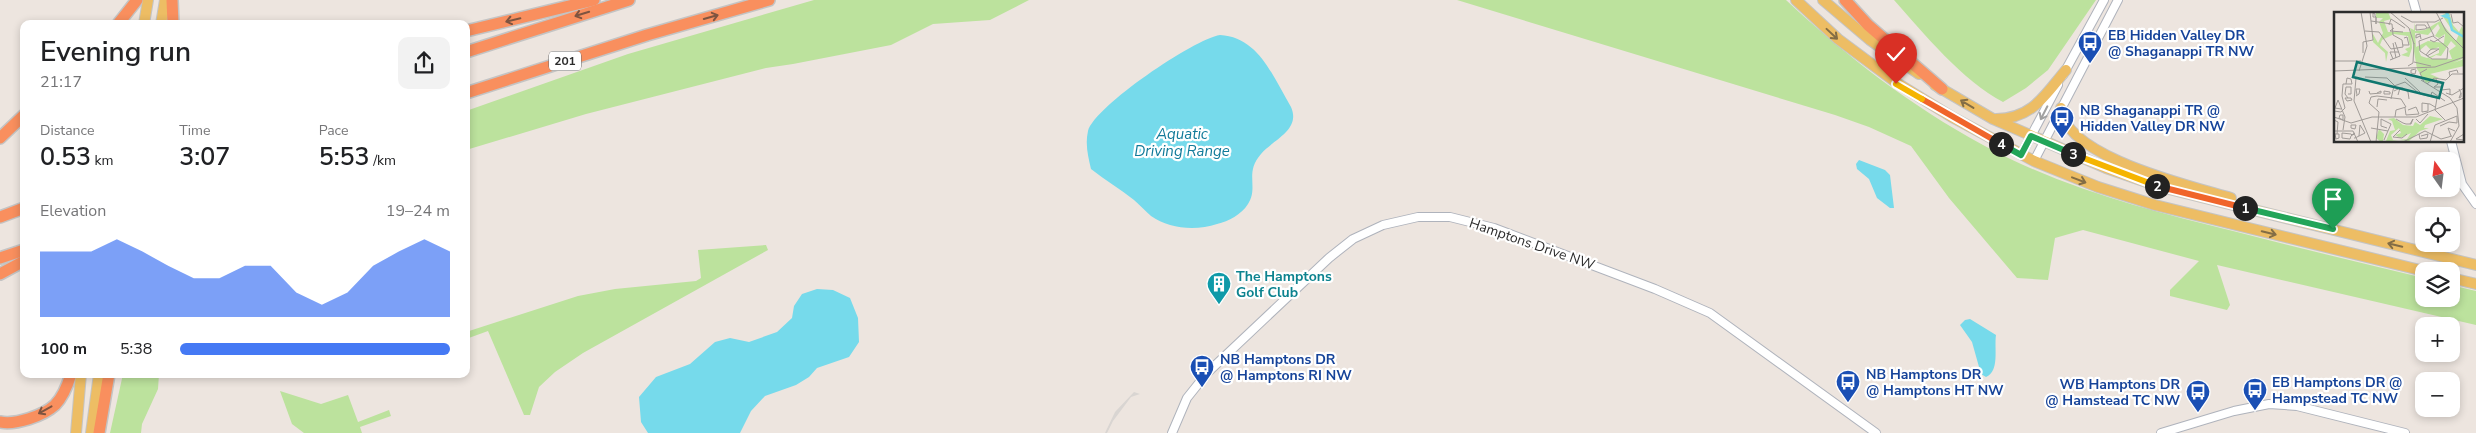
<!DOCTYPE html>
<meta charset="utf-8">
<style>
body{margin:0;font-family:"Nunito Sans",sans-serif;background:#f2f2f2;color:#202124;height:100vh;display:flex;flex-direction:column;font-size:19px;white-space:nowrap}
*{box-sizing:border-box;margin:0}
p{font-size:16px;color:#757577}
.icon{flex:none;width:28px;height:28px;fill:none;stroke:currentColor;stroke-width:2;stroke-linecap:round;stroke-linejoin:round}
.map{position:relative;flex:1;overflow:hidden}
.sheet{position:absolute;left:20px;top:20px;width:450px;height:358px;display:flex;flex-direction:column;background:#fff;border-radius:10px;box-shadow:0 2px 8px #0003}
.sheet>*{flex:none}
.needle{width:32px;rotate:346deg}
.tools{position:absolute;left:2415px;top:152px;display:grid;gap:10px}
.tools a{display:grid;place-items:center;width:45px;height:45px;border-radius:10px;background:#fff;box-shadow:0 2px 8px #0003;font-size:25px}
.pin{position:absolute;display:grid;place-items:center;width:42px;height:42px;color:#fff;margin:-51px -21px;border-radius:50% 50% 50% 0;rotate:-45deg;box-shadow:0 0 5px #0007}
.pin .icon{rotate:45deg}
.km{position:absolute;width:25px;height:25px;margin:-12px;border-radius:50%;background:#222;color:#fff;font-size:14px;line-height:25px;text-align:center}
.round{display:grid;place-items:center;flex:none;width:52px;height:52px;border-radius:10px;background:#f2f2f2}
.overview{display:flex;align-items:center;justify-content:space-between;height:85px;padding:0 20px}
h1{font-size:28px;font-weight:600;line-height:38px}
.figures{display:grid;grid-template-columns:repeat(3,1fr);gap:8px;height:85px;padding:5px 20px}
.figures div{display:grid;align-content:center}
.figures b{font-size:25px;font-weight:600}
.figures small{font-size:14px;font-weight:400}
.figures p{font-size:14px}
.chart{height:140px;padding:10px 20px}
.chart p{display:flex;justify-content:space-between}
.chart svg{width:100%;height:90px;margin-top:5px;fill:#4579f4;opacity:.7}
ul{padding:0 20px;list-style:none;font-size:16px}
li{display:grid;grid-template-columns:80px 60px 1fr;align-items:center;height:38px}
li i{height:12px;border-radius:6px;background:#4579f4}
.map>svg:first-child{display:block}
</style>
<div class="map">
<svg width="2476" height="433" viewBox="0 0 2476 433">
<rect width="100%" height="100%" fill="#ede5df"/>
<g fill="#bce29d">
<polygon points="814,0 1029,0 990,20 933,24 891,45 793,64 766,68 586,114 466,150 466,111 628,54"/>
<path d="M 1457,0 L 1786,0 C 1846,56 1911,106 1983,145 C 2062,188 2150,211 2237,232 C 2299,248 2361,263 2424,278 L 2424,299 L 2451,299 L 2451,285 L 2476,291 L 2476,325 L 2217,265 L 2230,305 L 2227,310 L 2170,296 L 2170,290 L 2199,261 L 2083,230 L 2055,238 L 2048,280 L 2017,278 L 1949,198 L 1911,146 L 1869,127 L 1835,115 Z"/>
<path d="M 1894,0 L 2096,0 L 2048,70 L 2026,88 L 2003,102 C 1963,81 1924,34 1894,0 Z"/>
<polygon points="766,245 768,250 583,353 555,372 539,387 530,415 524,415 488,331 466,339 466,332 578,296 615,289 696,281 701,278 698,250"/>
<polygon points="123,374 159,374 158,389 142,424 141,433 110,433"/>
<polygon points="280,391 321,404 348,395 358,422 389,410 391,416 360,427 362,433 304,433 292,424"/>
</g>
<polygon fill="#d9d5d2" points="1134,392 1140,394 1131,397 1113,421 1107,433 1105,433 1115,412"/>
<g fill="#76daeb">
<path d="M 1220,35 C 1259,37 1273,77 1291,107 C 1301,130 1274,139 1261,154 C 1244,173 1259,187 1248,204 C 1241,215 1229,221 1217,224 C 1196,231 1169,229 1151,216 C 1145,211 1140,205 1134,200 C 1120,189 1105,180 1091,169 C 1088,156 1085,144 1088,131 C 1095,106 1194,39 1220,35 Z"/>
<polygon points="1859,160 1885,170 1890,175 1894,208 1890,208 1877,198 1869,179 1857,169 1856,164"/>
<polygon points="817,289 833,290 850,298 858,318 859,342 849,357 817,368 809,377 796,385 765,396 751,411 740,433 648,433 641,422 639,397 656,377 690,364 715,342 730,338 749,342 777,332 792,318 794,306 802,294"/>
<path d="M 1970,319 L 1996,335 C 1994,348 2000,371 1986,377 L 1981,374 L 1972,342 L 1960,325 L 1965,320 Z"/>
</g>
<g fill="none" stroke-linecap="round" stroke-linejoin="round">
<defs>
<g id="minor">
<polyline points="2413,0 2417,14"/>
<polyline points="2063,75 2104,0"/>
<polyline points="2451,141 2462,184 2476,204"/>
<polyline points="2021,155 2058,85"/>
<polyline points="2034,161 2118,0"/>
<polyline points="1172,433 1187,398 1207,373 1329,258 1353,239 1383,225 1418,217 1450,217 1494,228 1655,289 1710,313 1876,433"/>
<polyline points="2161,433 2234,411 2269,404 2297,406 2405,433"/>
</g>
<g id="major">
<polyline points="1796,0 1838,39 1897,83 1952,117 2034,161 2098,187 2155,205 2424,271"/>
<polyline points="1823,0 1870,40 1919,74"/>
<polyline points="144,24 148,0"/>
<polyline points="161,24 165,0"/>
<polyline points="1935,85 1993,119 2106,168 2161,187 2476,265"/>
<path d="M 2061,108 C 2064,157 2191,186 2231,198"/>
<path d="M 1996,119 C 2032,119 2045,95 2066,70"/>
<polyline points="2451,278 2476,284"/>
<polyline points="76,433 81,374"/>
<polyline points="91,433 99,374"/>
</g>
<g id="highway">
<polyline points="172,0 173,24"/>
<polyline points="1845,0 1868,25 1942,89"/>
<polyline points="118,24 137,0"/>
<polyline points="466,31 594,0"/>
<polyline points="466,52 629,0"/>
<polyline points="466,93 647,35 769,0"/>
<polyline points="0,138 24,115"/>
<polyline points="0,217 24,208"/>
<polyline points="0,258 24,250"/>
<polyline points="0,274 24,261"/>
<path d="M 0,422 C 16,425 43,416 55,405 C 63,397 68,384 71,374"/>
<polyline points="99,433 109,374"/>
</g>
</defs>
<use href="#minor" stroke="#afb3bc" stroke-width="10"/>
<use href="#major" stroke="#c4c4c4" stroke-width="12"/>
<use href="#highway" stroke="#c4c4c4" stroke-width="14"/>
<use href="#minor" stroke="#fff" stroke-width="8"/>
<use href="#major" stroke="#edbd64" stroke-width="10"/>
<use href="#highway" stroke="#f98f5e" stroke-width="11"/>
</g>
<defs><path id="oneway-shaft" d="M-6 0H5M1.5-3L5.5 0L1.5 3" fill="none" stroke-width="1.6" stroke-linecap="round" stroke-linejoin="round" transform="scale(1.25)"/></defs>
<g stroke="#7e5440">
<use href="#oneway-shaft" transform="translate(582 14) rotate(163)"/>
<use href="#oneway-shaft" transform="translate(711 17) rotate(-16)"/>
<use href="#oneway-shaft" transform="translate(513 20) rotate(167)"/>
<use href="#oneway-shaft" transform="translate(45 410) rotate(151)"/>
</g>
<g stroke="#836d45">
<use href="#oneway-shaft" transform="translate(1832 34) rotate(43)"/>
<use href="#oneway-shaft" transform="translate(1967 104) rotate(-149)"/>
<use href="#oneway-shaft" transform="translate(2079 180) rotate(21)"/>
<use href="#oneway-shaft" transform="translate(2269 233) rotate(14)"/>
<use href="#oneway-shaft" transform="translate(2395 245) rotate(-166)"/>
</g>
<use stroke="#a0a0a0" href="#oneway-shaft" transform="translate(2044 113) rotate(117)"/>
<g fill="none" stroke-linecap="round" stroke-linejoin="round">
<defs>
<polyline id="split-1" points="2245,208 2333,229"/>
<polyline id="split-2" points="2157,186 2245,208"/>
<polyline id="split-3" points="2073,154 2157,186"/>
<polyline id="split-4" points="2001,144 2021,155 2031,136 2073,154"/>
<polyline id="split-5" points="1922,99 2001,144"/>
<polyline id="split-6" points="1896,84 1922,99"/>
</defs>
<use href="#split-1" stroke="#fff" stroke-width="10"/>
<use href="#split-2" stroke="#fff" stroke-width="10"/>
<use href="#split-3" stroke="#fff" stroke-width="10"/>
<use href="#split-4" stroke="#fff" stroke-width="10"/>
<use href="#split-5" stroke="#fff" stroke-width="10"/>
<use href="#split-6" stroke="#fff" stroke-width="10"/>
<use href="#split-1" stroke="#22a559" stroke-width="6"/>
<use href="#split-2" stroke="#f0652b" stroke-width="6"/>
<use href="#split-3" stroke="#f5b400" stroke-width="6"/>
<use href="#split-4" stroke="#22a559" stroke-width="6"/>
<use href="#split-5" stroke="#f0652b" stroke-width="6"/>
<use href="#split-6" stroke="#f5b400" stroke-width="6"/>
</g>
<defs>
<symbol id="bus-pin" viewBox="-11 -11 22 30"><path d="M0 17L-7.5 6A9.5 9.5 0 1 1 7.5 6Z" fill="#1a4fb4" stroke="#fff"/><path d="M-5-6H5V4H4V6H2V4H-2V6H-4V4H-5ZM-3.5-4V0h7V-4ZM-3.5 1.2v1.5H-2V1.2ZM2 1.2v1.5H3.5V1.2Z" fill="#fff"/></symbol>
<symbol id="building-pin" viewBox="-11 -11 22 30"><path d="M0 17L-7.5 6A9.5 9.5 0 1 1 7.5 6Z" fill="#0f9aa8" stroke="#fff"/><path d="M-4-6H4V6H1V3H-1V6H-4ZM-2.5-4.3h1.7v1.8h-1.7ZM.8-4.3h1.7v1.8H.8ZM-2.5-1h1.7V.8h-1.7ZM.8-1h1.7V.8H.8Z" fill="#fff"/></symbol>
</defs>
<g fill-rule="evenodd">
<use href="#bus-pin" x="2076" y="29" width="28" height="38"/>
<use href="#bus-pin" x="2048" y="104" width="28" height="38"/>
<use href="#building-pin" x="1205" y="270" width="28" height="38"/>
<use href="#bus-pin" x="1188" y="353" width="28" height="38"/>
<use href="#bus-pin" x="1834" y="368" width="28" height="38"/>
<use href="#bus-pin" x="2241" y="376" width="28" height="38"/>
<use href="#bus-pin" x="2184" y="378" width="28" height="38"/>
</g>
<g text-anchor="middle" dominant-baseline="central" stroke-width="4.5" stroke-linejoin="round" paint-order="stroke">
<rect fill="#fff" stroke="#6b6b6b" stroke-width="1" x="549" y="51.5" width="32" height="19" rx="4"/>
<g font-size="12" font-weight="bold" fill="#2c2c2c">
<text x="565" y="61">201</text>
</g>
<g font-size="14" font-weight="bold" fill="#164399" stroke="#fff" text-anchor="start">
<text x="2108" y="35">EB Hidden Valley DR<tspan x="2108" dy="16">@ Shaganappi TR NW</tspan></text>
<text x="2080" y="110">NB Shaganappi TR @<tspan x="2080" dy="16">Hidden Valley DR NW</tspan></text>
<text x="1220" y="359">NB Hamptons DR<tspan x="1220" dy="16">@ Hamptons RI NW</tspan></text>
<text x="1866" y="374">NB Hamptons DR<tspan x="1866" dy="16">@ Hamptons HT NW</tspan></text>
<text x="2272" y="382">EB Hamptons DR @<tspan x="2272" dy="16">Hampstead TC NW</tspan></text>
<text x="2180" y="384" text-anchor="end">WB Hamptons DR<tspan x="2180" dy="16">@ Hamstead TC NW</tspan></text>
</g>
<g font-size="14" fill="#2c2c2c" stroke="#fff">
<text transform="translate(1532 244) rotate(19)">Hamptons Drive NW</text>
</g>
<g font-size="14" font-weight="bold" fill="#0d838f" stroke="#fff" text-anchor="start">
<text x="1236" y="276">The Hamptons<tspan x="1236" dy="16">Golf Club</tspan></text>
</g>
<g font-size="15" font-style="italic" fill="#127b9a" stroke="#fff">
<text x="1182" y="134">Aquatic<tspan x="1182" dy="17">Driving Range</tspan></text>
</g>
</g>
<g transform="translate(2334 12)">
<rect width="130" height="130" fill="#ede5df"/>
<path d="M 42,0 L 54,0 L 57,7 L 50,9 L 54,20 L 77,20 L 78,36 L 75,45 L 67,43 L 74,40 L 71,37 L 76,35 L 74,24 L 60,22 L 48,28 L 46,33 L 54,40 L 52,50 L 51,41 L 39,30 L 39,22 L 44,31 L 49,21 L 45,10 L 49,6 L 42,6 ZM 115,0 L 119,13 L 125,20 L 128,14 L 130,22 L 130,46 L 119,51 L 130,47 L 130,54 L 96,62 L 105,66 L 92,71 L 83,57 L 76,16 L 80,18 L 81,10 L 81,19 L 91,18 L 106,9 L 122,29 L 125,22 L 118,18 L 108,3 ZM 104,12 L 106,16 L 101,24 L 105,26 L 111,22 L 110,31 L 94,29 L 82,35 L 81,21 L 94,23 ZM 117,29 L 122,34 L 115,39 L 118,47 L 95,47 L 102,43 L 107,44 ZM 92,33 L 97,38 L 105,35 L 105,41 L 93,46 L 87,44 L 85,39 ZM 96,104 L 109,107 L 91,113 L 90,116 L 95,116 L 86,119 L 75,129 L 65,128 L 73,127 L 77,121 L 66,126 L 61,123 L 67,121 L 65,116 L 57,123 L 59,128 L 65,128 L 47,130 L 42,126 L 45,117 L 50,122 L 49,129 L 52,129 L 56,119 L 61,118 L 58,109 L 54,107 L 60,106 L 69,113 L 79,114 L 81,110 L 86,113 Z" fill="#bce29d" fill-rule="evenodd"/>
<path fill="none" stroke="#76daeb" stroke-width="2.5" d="M 112,0 L 114,3 L 110,4 L 115,6 L 118,18 L 130,25"/>
<path fill="none" stroke="#a09b97" stroke-width="1" d="M 56,0 L 75,16 L 80,32M 102,0 L 112,19 L 129,36M 117,2 L 119,11 L 124,10 L 130,15M 67,4 L 78,10 L 101,10 L 109,6M 93,10 L 100,24M 42,12 L 42,5 L 41,4 L 41,2 L 39,1 L 39,5 L 42,5 L 42,12M 55,13 L 57,7 L 71,16M 60,16 L 56,19 L 69,20M 93,16 L 91,13 L 82,13 L 82,18 L 91,17 L 93,16 L 94,16 L 96,15M 31,19 L 45,20 L 57,37 L 69,35 L 68,28 L 59,23 L 58,12 L 37,9M 86,24 L 82,26 L 82,23 L 86,22 L 87,27M 99,24 L 114,36 L 113,47 L 98,47 L 86,39 L 85,29 ZM 96,28 L 100,30 L 110,24M 59,31 L 62,46M 69,33 L 75,33 L 73,25 L 70,26M 29,41 L 29,30 L 39,28 L 36,0M 92,43 L 96,38 L 98,37 L 105,37 L 93,44M 59,47 L 56,40 L 65,40M 56,48 L 66,44 L 61,30M 0,49 L 27,49M 80,50 L 97,54M 74,54 L 79,51 L 80,31M 82,58 L 81,62 L 77,61 L 77,58 L 82,57M 0,59 L 101,55 L 130,45M 25,59 L 33,34 L 27,0M 116,64 L 115,60 L 123,58 L 124,61M 31,65 L 53,66 L 64,77 L 60,79M 22,66 L 20,89 L 37,130M 71,66 L 86,80M 102,67 L 104,72 L 100,75 L 107,75M 87,68 L 116,86 L 123,96 L 125,114 L 116,130M 90,70 L 86,61 L 93,57M 9,72 L 18,72 L 17,67 L 13,66 L 12,72M 93,72 L 100,66 L 112,68 L 118,62 L 130,62M 125,77 L 127,81 L 127,85 L 125,86 L 127,81M 107,78 L 116,77 L 116,83M 35,79 L 36,82 L 47,81 L 47,79 L 43,81M 50,79 L 56,80 L 56,82 L 50,82 ZM 112,81 L 118,83 L 130,76M 14,82 L 17,82 L 17,75 L 12,75 L 11,82 L 14,86M 64,83 L 66,76 L 69,76 L 74,80 L 75,87M 97,83 L 98,80 L 111,89M 22,84 L 25,82 L 26,77 L 22,77 L 23,83M 11,86 L 17,86 L 18,88 L 13,89 ZM 57,87 L 60,74 L 71,70 L 86,82 L 103,86 L 101,98 L 111,108M 35,91 L 37,85 L 43,84 L 67,87 L 72,95M 35,91 L 45,100 L 42,130M 94,92 L 94,99 L 88,100 L 88,91 L 96,92 L 101,95M 43,95 L 44,87 L 53,88M 71,96 L 72,103 L 85,102 L 82,95 L 74,98M 7,97 L 1,96 L 4,88 L 11,105 L 9,118M 0,99 L 7,100 L 11,96 L 8,84 L 9,72M 6,103 L 9,103 L 9,108 L 5,106 ZM 0,105 L 17,111 L 38,105 L 82,105 L 130,86M 61,105 L 62,98 L 72,95M 62,107 L 69,111 L 72,112 L 77,112 L 79,107 L 76,112M 82,107 L 86,111 L 94,102M 0,108 L 4,110 L 3,122M 17,113 L 22,113 L 21,117 L 17,116 ZM 37,116 L 54,119M 66,118 L 59,125 L 68,126 L 73,122M 0,119 L 19,119 L 24,130M 21,121 L 19,122 L 17,124 L 16,127 L 8,126 L 8,121 L 17,122 L 18,123 L 19,123 L 21,121M 1,122 L 5,122 L 5,126 L 2,127 ZM 85,122 L 86,127 L 93,126 L 94,122 L 87,124M 130,122 L 122,127 L 130,128M 117,124 L 114,116 L 121,119M 20,126 L 21,126 L 31,121 L 26,113 L 25,124M 50,128 L 57,112 L 47,107 L 47,114 L 53,116M 69,130 L 91,119 L 107,127 L 118,124M 96,130 L 101,113 L 123,104 L 123,111 L 115,110 L 106,114"/>
<path fill="#0f766e" fill-opacity="0.15" stroke="#0f766e" stroke-width="2.5" d="M 23,50 L 109,71 L 105,86 L 19,65 Z"/>
<rect width="130" height="130" fill="none" stroke="#2c2c2c" stroke-width="2.5"/>
</g>
</svg>
<div class="tools">
<a><svg class="needle" viewBox="-14 -14 28 28"><path d="M0-13l5 13h-10z" fill="#e53935"/><path d="M0 13l5-13h-10z" fill="#757577"/></svg></a>
<a><svg class="icon" aria-label="locate" viewBox="0 0 24 24"><circle cx="12" cy="12" r="6"/><path d="M12 2v4M12 18v4M2 12h4M18 12h4"/></svg></a>
<a><svg class="icon" aria-label="layers" viewBox="0 0 24 24"><path d="M12 4l9 5-9 5-9-5zM3 14l9 5 9-5"/></svg></a>
<a>+</a>
<a>−</a>
</div>
<div class="pin" style="left:2333px;top:229px;background:#1e9e55"><svg class="icon" aria-label="arrive" viewBox="0 0 24 24"><path d="M6 21V4h12l-3 4 3 4H6"/></svg></div>
<div class="pin" style="left:1896px;top:84px;background:#d93025"><svg class="icon" aria-label="check" viewBox="0 0 24 24"><path d="M5 12l5 5 9-10"/></svg></div>
<b class="km" style="left:2245px;top:208px">1</b>
<b class="km" style="left:2157px;top:186px">2</b>
<b class="km" style="left:2073px;top:154px">3</b>
<b class="km" style="left:2001px;top:144px">4</b>
<section class="sheet">
<div class="overview"><div><h1>Evening run</h1><p>21:17</p></div><a class="round"><svg class="icon" aria-label="share" viewBox="0 0 24 24"><path d="M12 15V3M7 8l5-5 5 5M5 13v7h14v-7"/></svg></a></div>
<div class="figures">
<div><p>Distance</p><b>0.53<small> km</small></b></div>
<div><p>Time</p><b>3:07</b></div>
<div><p>Pace</p><b>5:53<small> /km</small></b></div>
</div>
<div class="chart"><p><span>Elevation</span>19–24 m</p>
<svg viewBox="0 0 160 44" preserveAspectRatio="none"><path d="M0 44V12L10 12L20 12L30 6L40 12L50 19L60 25L70 25L80 19L90 19L100 32L110 38L120 32L130 19L140 12L150 6L160 12V44z"/></svg>
</div>
<ul>
<li><b>100 m</b>5:38<i style="width:100%"></i></li>
</ul>
</section>
</div>
